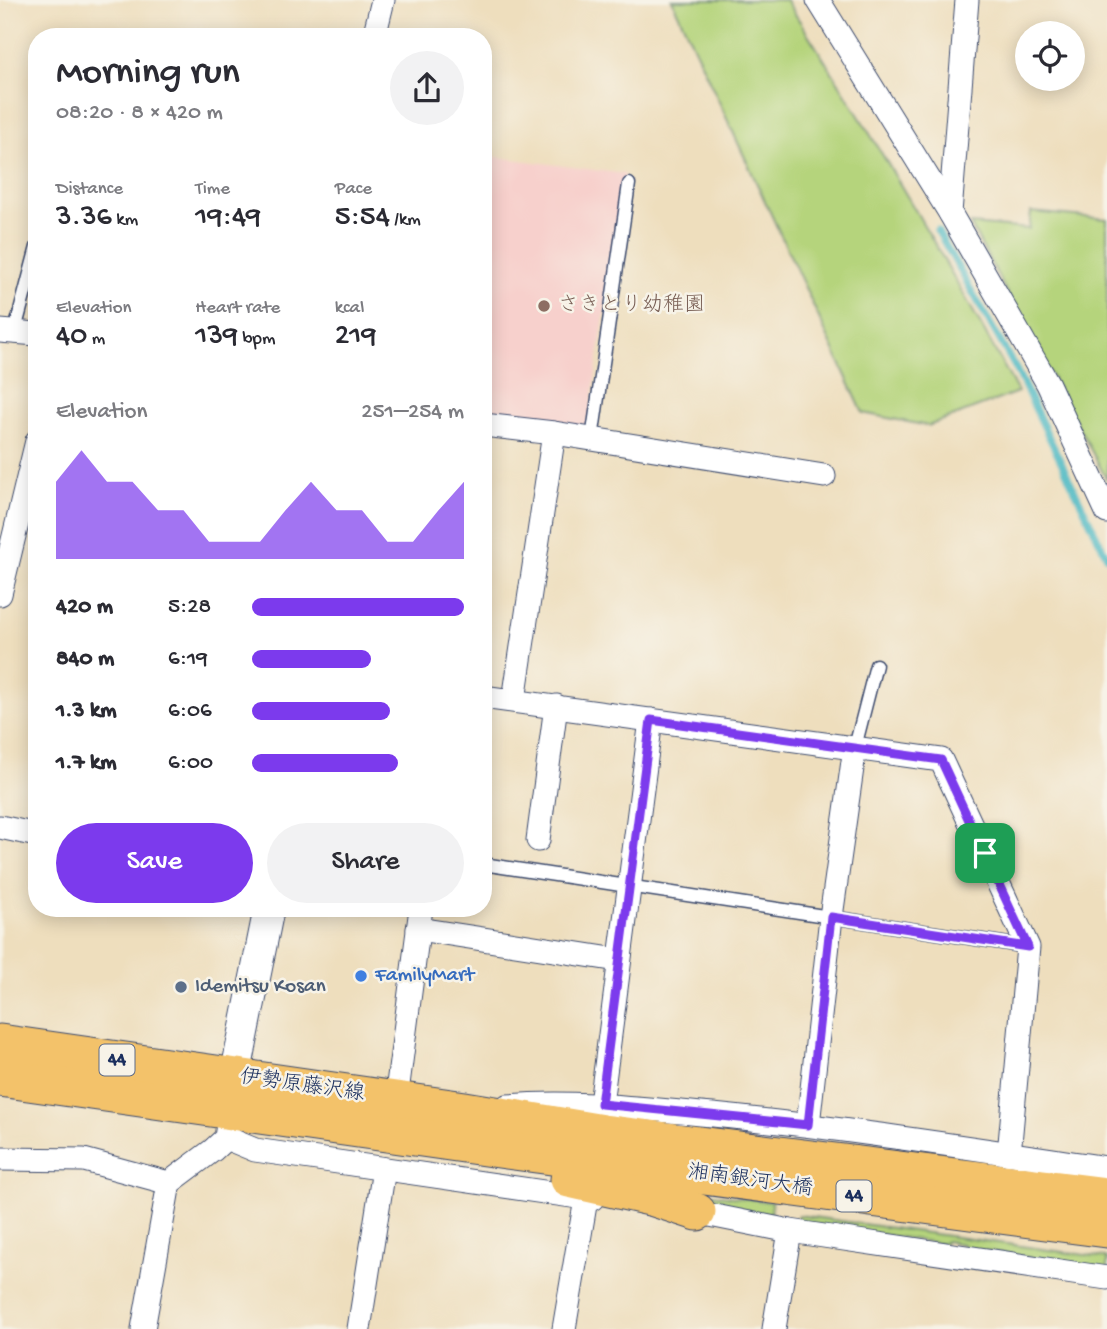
<!DOCTYPE html>
<meta charset="utf-8">
<style>
body{margin:0;font-family:"Gochi Hand","Klee One",sans-serif;background:#f2f2f3;color:#2b2b33;height:100vh;display:flex;flex-direction:column;font-size:26px;white-space:nowrap}
*{box-sizing:border-box;margin:0}
p{font-size:23px;color:#7c7c81}
.icon{flex:none;width:38px;height:38px;fill:none;stroke:currentColor;stroke-width:2;stroke-linecap:round;stroke-linejoin:round}
.map{position:relative;flex:1;overflow:hidden}
.sheet{position:absolute;left:28px;top:28px;width:464px;height:889px;display:flex;flex-direction:column;background:#fff;border-radius:28px;box-shadow:0 4px 18px #0003}
.sheet>*{flex:none}
.fabs{position:absolute;left:1015px;top:21px;display:grid;gap:14px}
.fabs a{display:grid;place-items:center;width:70px;height:70px;border-radius:50%;background:#fff;box-shadow:0 4px 18px #0003;font-size:35px}
.pin{position:absolute;display:grid;place-items:center;width:60px;height:60px;color:#fff;margin:-30px;border-radius:14px;box-shadow:0 4px 10px #0006}
.round{display:grid;place-items:center;flex:none;width:74px;height:74px;border-radius:37px;background:#f2f2f3}
.summary{display:flex;align-items:center;justify-content:space-between;height:119px;padding:0 28px}
h1{font-size:38px;font-weight:600;line-height:52px}
.metrics{display:grid;grid-template-columns:repeat(3,1fr);gap:10px;height:119px;padding:7px 28px}
.metrics div{display:grid;align-content:center}
.metrics b{font-size:30px;font-weight:600}
.metrics small{font-size:19px;font-weight:400}
.metrics p{font-size:19px}
.chart{height:196px;padding:14px 28px}
.chart p{display:flex;justify-content:space-between}
.chart svg{width:100%;height:126px;margin-top:7px;fill:#7c3aed;opacity:.7}
.button{display:flex;gap:14px;margin-top:auto;padding:14px 28px}
.button a{flex:1;height:80px;border-radius:42px;background:#7c3aed;color:#fff;font-size:28px;font-weight:600;line-height:80px;text-align:center}
.button a+a{background:#f2f2f3;color:#2b2b33}
ul{padding:0 28px;list-style:none;font-size:23px}
li{display:grid;grid-template-columns:112px 84px 1fr;align-items:center;height:52px}
li i{height:18px;border-radius:9px;background:#7c3aed}
.map>svg:first-child{display:block}
</style>
<div class="map">
<svg width="1107" height="1329" viewBox="0 0 1107 1329">
<rect width="100%" height="100%" fill="#f7f3e8"/>
<filter id="ink" filterUnits="userSpaceOnUse"><feTurbulence type="fractalNoise" baseFrequency=".0143" numOctaves="2"/><feDisplacementMap in="SourceGraphic" scale="14" xChannelSelector="R" yChannelSelector="G"/><feConvolveMatrix kernelMatrix="1 2 1 2 8 2 1 2 1" color-interpolation-filters="sRGB"/></filter>
<filter id="wash" filterUnits="userSpaceOnUse"><feTurbulence type="fractalNoise" baseFrequency=".00686" numOctaves="4" result="noise"/><feDisplacementMap in="SourceGraphic" scale="28" xChannelSelector="R" yChannelSelector="G"/><feGaussianBlur stdDeviation="1.57" result="paint"/><feColorMatrix in="noise" values="0 0 0 0 0 0 0 0 0 0 0 0 0 0 0 0 0 1.4 0 .05"/><feComposite in="paint" operator="in"/></filter>
<g filter="url(#wash)">
<rect width="100%" height="100%" fill="#eedebd"/>
<polygon fill="#f7d0cc" points="489,156 625,174 588,427 483,416 483,197"/>
<g fill="#b5d47c" stroke="#68826d" stroke-width="2">
<path d="M 672,0 L 786,0 C 869,127 945,259 1018,392 L 928,426 L 863,413 Z"/>
<polygon points="1031,212 1107,219 1107,480 970,224 1029,229"/>
<polygon points="607,1180 772,1202 771,1213 765,1215"/>
<polygon points="798,1215 1107,1258 1107,1270 968,1248 962,1244 946,1241 943,1244 796,1221"/>
</g>
<g fill="none" stroke-linecap="round" stroke-linejoin="round">
<polyline stroke="#49b8c2" stroke-width="7" points="937,230 1016,369 1107,557"/>
</g>
</g>
<g filter="url(#ink)">
<g fill="none" stroke-linecap="round" stroke-linejoin="round">
<defs>
<g id="service">
<polyline points="14,334 37,247"/>
<polyline points="592,439 629,184"/>
<polyline points="855,747 876,665"/>
<polyline points="483,864 1028,947"/>
</g>
<g id="minor">
<polyline points="818,0 950,213 1048,384 1107,512"/>
<polyline points="374,37 383,0"/>
<polyline points="950,213 967,0"/>
<polyline points="0,331 37,334"/>
<polyline points="483,425 554,433 824,476"/>
<polyline points="0,594 37,441"/>
<polyline points="483,697 941,760 1028,947 1009,1154"/>
<polyline points="514,700 554,433"/>
<polyline points="0,827 37,835"/>
<polyline points="538,840 556,706"/>
<polyline points="418,929 618,960"/>
<polyline points="396,1100 421,908"/>
<polyline points="601,1104 651,720"/>
<path d="M 507,1106 C 576,1100 644,1109 713,1115 C 845,1128 976,1149 1107,1168"/>
<polyline points="808,1125 831,917 855,747"/>
<polyline points="226,1138 255,1150 592,1199"/>
<polyline points="0,1159 84,1160 169,1183"/>
<polyline points="685,1210 790,1231 1107,1278"/>
<polyline points="143,1329 169,1183 213,1150 226,1138 228,1124"/>
<polyline points="359,1329 384,1169"/>
<polyline points="564,1329 586,1199"/>
<polyline points="774,1329 790,1231"/>
</g>
<polyline id="tertiary" points="231,1097 269,908"/>
<g id="primary">
<polyline points="0,1043 465,1110 603,1133 1107,1196"/>
<polyline points="0,1078 506,1150 1107,1229"/>
<polyline points="569,1179 654,1198 697,1212"/>
</g>
</defs>
<use href="#service" stroke="#3b496c" stroke-width="15"/>
<use href="#minor" stroke="#3b496c" stroke-width="25"/>
<use href="#tertiary" stroke="#3b496c" stroke-width="32"/>
<use href="#primary" stroke="#3b496c" stroke-width="39"/>
<use href="#service" stroke="#fff" stroke-width="12"/>
<use href="#minor" stroke="#fff" stroke-width="23"/>
<use href="#tertiary" stroke="#fff" stroke-width="30"/>
<use href="#primary" stroke="#f3c26a" stroke-width="37"/>
</g>
</g>
<g fill="none" stroke-linecap="round" stroke-linejoin="round" filter="url(#ink)">
<defs>
<polygon id="route" points="651,720 941,760 1028,947 831,917 808,1125 601,1104"/>
</defs>
<use href="#route" stroke="#fff" stroke-width="14"/>
<use href="#route" stroke="#7c3aed" stroke-width="9"/>
</g>
<circle fill="#8d6e63" stroke="#f7f3e8" stroke-width="2.5" cx="544" cy="306" r="7"/>
<circle fill="#3f7fe0" stroke="#f7f3e8" stroke-width="2.5" cx="361" cy="976" r="7"/>
<circle fill="#5c6f8a" stroke="#f7f3e8" stroke-width="2.5" cx="181" cy="987" r="7"/>
<g text-anchor="middle" dominant-baseline="central" stroke-width="5" stroke-linejoin="round" paint-order="stroke">
<g fill="#f7f3e8" stroke="#5d6a87" stroke-width="2">
<rect x="99.5" y="1044.5" width="35" height="31" rx="5"/>
<rect x="836.5" y="1180.5" width="35" height="31" rx="5"/>
</g>
<g font-size="19" font-weight="bold" fill="#1b2f5e">
<text x="117" y="1060">44</text>
<text x="854" y="1196">44</text>
</g>
<g font-size="21" fill="#785e54" stroke="#f7f3e8" text-anchor="start">
<text x="558" y="306">さきとり幼稚園</text>
</g>
<g font-size="21" fill="#366cbe" stroke="#f7f3e8" text-anchor="start">
<text x="375" y="976">FamilyMart</text>
</g>
<g font-size="21" fill="#4e5e75" stroke="#f7f3e8" text-anchor="start">
<text x="195" y="987">Idemitsu Kosan</text>
</g>
<g font-size="21" fill="#1b2f5e" stroke="#f7f3e8">
<text transform="translate(302 1087) rotate(8)">伊勢原藤沢線</text>
<text transform="translate(750 1182) rotate(8)">湘南銀河大橋</text>
</g>
</g>
</svg>
<div class="fabs">
<a><svg class="icon" aria-label="locate" viewBox="0 0 24 24"><circle cx="12" cy="12" r="6"/><path d="M12 2v4M12 18v4M2 12h4M18 12h4"/></svg></a>
</div>
<div class="pin" style="left:985px;top:853px;background:#1e9e55"><svg class="icon" aria-label="arrive" viewBox="0 0 24 24"><path d="M6 21V4h12l-3 4 3 4H6"/></svg></div>
<section class="sheet">
<div class="summary"><div><h1>Morning run</h1><p>08:20 · 8 × 420 m</p></div><a class="round"><svg class="icon" aria-label="share" viewBox="0 0 24 24"><path d="M12 15V3M7 8l5-5 5 5M5 13v7h14v-7"/></svg></a></div>
<div class="metrics">
<div><p>Distance</p><b>3.36<small> km</small></b></div>
<div><p>Time</p><b>19:49</b></div>
<div><p>Pace</p><b>5:54<small> /km</small></b></div>
</div>
<div class="metrics">
<div><p>Elevation</p><b>40<small> m</small></b></div>
<div><p>Heart rate</p><b>139<small> bpm</small></b></div>
<div><p>kcal</p><b>219</b></div>
</div>
<div class="chart"><p><span>Elevation</span>251–254 m</p>
<svg viewBox="0 0 160 44" preserveAspectRatio="none"><path d="M0 44V17L10 6L20 17L30 17L40 27L50 27L60 38L70 38L80 38L90 27L100 17L110 27L120 27L130 38L140 38L150 27L160 17V44z"/></svg>
</div>
<ul>
<li><b>420 m</b>5:28<i style="width:100%"></i></li>
<li><b>840 m</b>6:19<i style="width:56%"></i></li>
<li><b>1.3 km</b>6:06<i style="width:65%"></i></li>
<li><b>1.7 km</b>6:00<i style="width:69%"></i></li>
</ul>
<div class="button"><a>Save</a><a>Share</a></div>
</section>
</div>
